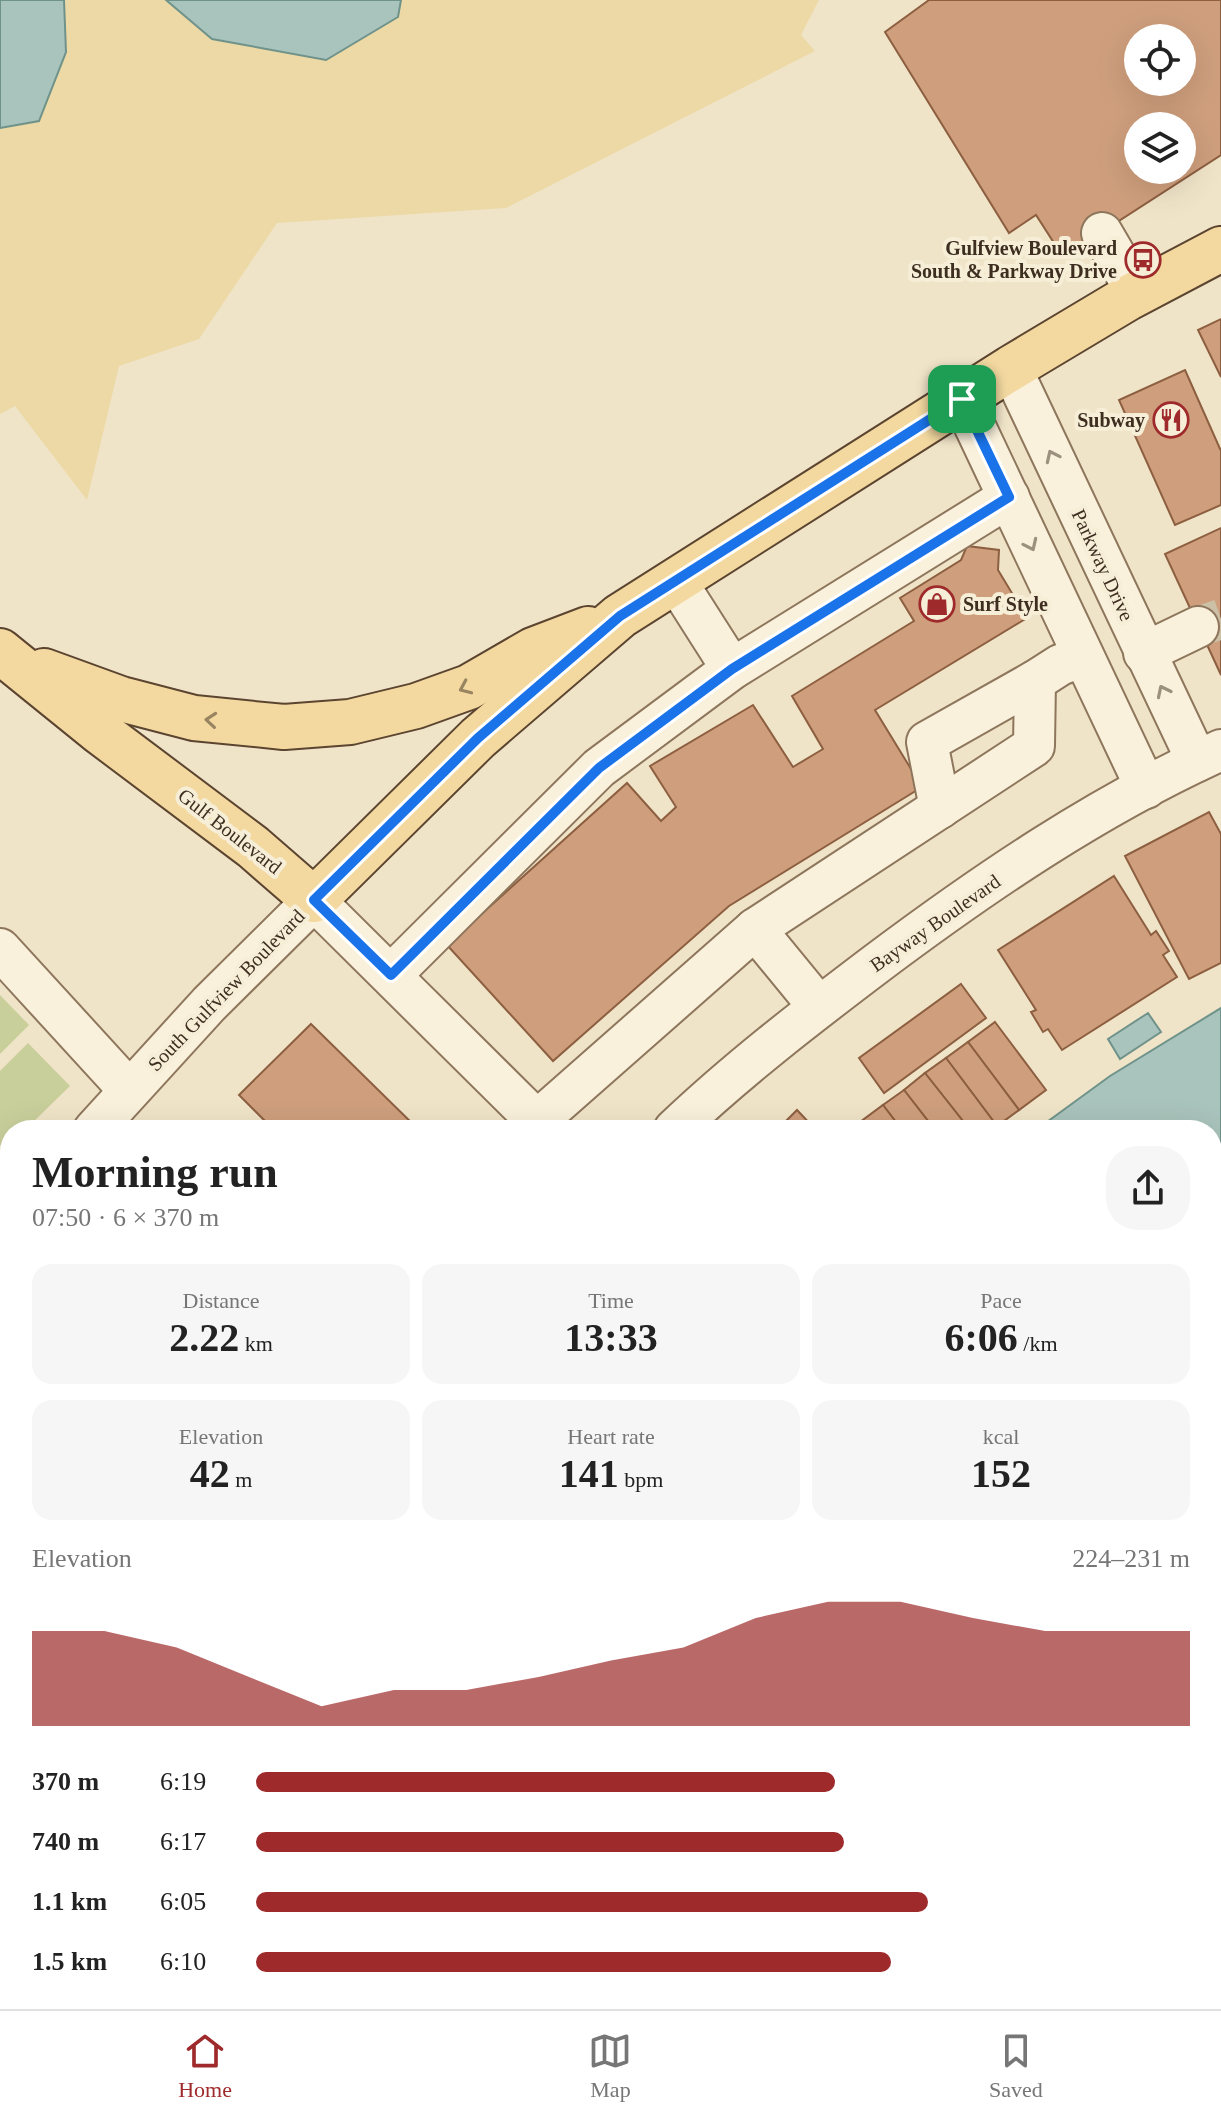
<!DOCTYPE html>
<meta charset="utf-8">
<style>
body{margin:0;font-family:Georgia,serif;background:#f6f6f6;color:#222;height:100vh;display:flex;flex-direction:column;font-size:30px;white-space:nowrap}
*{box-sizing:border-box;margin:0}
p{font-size:26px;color:#767676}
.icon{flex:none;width:44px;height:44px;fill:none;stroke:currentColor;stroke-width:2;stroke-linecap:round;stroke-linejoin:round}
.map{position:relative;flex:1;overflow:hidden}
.sheet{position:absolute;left:0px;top:1120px;width:1222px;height:890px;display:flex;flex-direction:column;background:#fff;border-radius:32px 32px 0 0;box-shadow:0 8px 32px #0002}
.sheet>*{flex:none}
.fabs{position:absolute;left:1124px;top:24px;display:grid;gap:16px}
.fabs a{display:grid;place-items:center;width:72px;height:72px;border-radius:50%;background:#fff;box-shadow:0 8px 32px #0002;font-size:40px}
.pin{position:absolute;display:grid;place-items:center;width:68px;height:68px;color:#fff;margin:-34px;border-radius:16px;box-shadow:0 4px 12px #0006}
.round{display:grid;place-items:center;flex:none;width:84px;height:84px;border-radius:32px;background:#f6f6f6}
.head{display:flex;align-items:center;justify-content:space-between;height:136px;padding:0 32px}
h1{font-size:44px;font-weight:700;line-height:60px}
.stats{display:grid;grid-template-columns:repeat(3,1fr);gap:12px;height:136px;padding:8px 32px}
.stats div{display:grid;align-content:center;border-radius:20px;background:#f6f6f6;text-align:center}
.stats b{font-size:40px;font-weight:700}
.stats small{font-size:22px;font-weight:400}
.stats p{font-size:22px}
.chart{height:224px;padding:16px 32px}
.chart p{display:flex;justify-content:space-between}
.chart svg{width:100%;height:144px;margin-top:8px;fill:#9e2a2b;opacity:.7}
ul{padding:0 32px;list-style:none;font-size:26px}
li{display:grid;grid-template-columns:128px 96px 1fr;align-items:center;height:60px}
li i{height:20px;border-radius:10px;background:#9e2a2b}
.tabs{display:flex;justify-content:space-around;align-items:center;height:112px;border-top:2px solid #e0e0e0;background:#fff;font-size:22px;color:#767676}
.tabs a{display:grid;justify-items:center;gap:4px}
.tabs .on{color:#9e2a2b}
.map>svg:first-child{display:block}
</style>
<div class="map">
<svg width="1221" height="2009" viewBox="0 0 1221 2009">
<rect width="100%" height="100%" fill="#f0e4c8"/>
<g fill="#c9cf9b">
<polygon points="0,995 29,1025 0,1054"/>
<polygon points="28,1043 70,1086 25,1130 10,1130 10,1145 5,1150 0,1145 0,1071"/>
</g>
<polygon fill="#ecd9a5" points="62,0 166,0 213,39 398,17 401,0 819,0 801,35 815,51 506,208 277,223 199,339 119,366 87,500 15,406 0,414 0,128 39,121"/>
<g fill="#a9c4bc" stroke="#6f938a" stroke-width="2">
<polygon points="0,0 64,0 66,52 39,121 0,128"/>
<polygon points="166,0 401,0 398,17 326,60 212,39"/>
<polygon points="1221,1008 1221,2009 255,2009 261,2000 1212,2000 1212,1130 1036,1130 1110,1076"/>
<polygon points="1148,1013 1161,1032 1120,1059 1108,1039"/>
</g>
<g fill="#cf9f7d" stroke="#8d5f41" stroke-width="2" fill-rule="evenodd">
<path d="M 929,0 L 1221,0 L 1221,155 L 1063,257 L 1036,215 L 1009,233 L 885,32 ZM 1138,38 L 1182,38 L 1182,82 L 1138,82 ZM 1138,126 L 1182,126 L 1182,170 L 1138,170 Z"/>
<polygon points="1221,319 1221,377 1198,330"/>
<polygon points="1185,370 1221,451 1221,505 1175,525 1119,400"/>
<polygon points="1221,528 1221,675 1165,554"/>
<polygon points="967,546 999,550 998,570 1027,618 875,710 922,787 729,906 553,1061 447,945 627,783 661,821 676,807 650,766 753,705 793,767 823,749 792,696 914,621 900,598 961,560"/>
<polygon points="1209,812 1221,834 1221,963 1189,979 1125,856"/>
<polygon points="1114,876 1151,935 1156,931 1169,951 1163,955 1177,977 1062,1050 1048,1029 1043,1032 1031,1012 1036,1010 998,950"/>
<polygon points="961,984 986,1018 884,1093 859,1058"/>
<polygon points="995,1022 1046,1090 1019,1110 968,1042"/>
<polygon points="311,1024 419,1130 274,1130 239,1095"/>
<polygon points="968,1042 1019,1110 997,1126 946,1058"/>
<polygon points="946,1058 997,1126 991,1130 970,1130 925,1073"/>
<polygon points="925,1073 970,1130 935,1130 904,1090"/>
<polygon points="904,1090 935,1130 902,1130 883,1105"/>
<polygon points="883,1105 902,1130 865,1130 860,1122"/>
<polygon points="797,1110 814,1128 812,1130 777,1130"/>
<polygon points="0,1403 6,1408 10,1405 10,1547 0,1556"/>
<polygon points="10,1638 10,1790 1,1798 0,1648"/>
<polygon points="111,2000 237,2000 231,2009 105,2009"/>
</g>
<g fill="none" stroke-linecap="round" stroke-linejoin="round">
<polyline stroke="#ccc0a6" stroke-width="40" stroke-dasharray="40 20" stroke-linecap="butt" points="1198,627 1221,619"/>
<defs>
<g id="minor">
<polyline points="1102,233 1137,293"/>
<polyline points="1011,368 1197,761"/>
<polyline points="962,399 1146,788"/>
<polyline points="676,581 732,669"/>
<polyline points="1144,653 1198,627"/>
<polyline points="940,808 927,742 1035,681"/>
<polyline points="755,929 1034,746 1035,681 1060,665 1083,656"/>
<polyline points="0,949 129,1090"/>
<polyline points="391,975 599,768 732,669 1009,497"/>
<polyline points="537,1121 755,929 819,1007"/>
<polyline points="94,1130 209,1004 314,900 546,1130"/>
<path d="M 674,1130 C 737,1070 806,1017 876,964 C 984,883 1097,806 1221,750"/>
<polyline points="0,1250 10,1237"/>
<polyline points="0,1958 10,1944"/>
<polyline points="26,2000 38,2009"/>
</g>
<g id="major">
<polyline points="0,651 100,732 253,847 314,900 478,738 620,616 1011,368 1128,298 1221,249"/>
<polyline points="44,671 121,699 194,718 284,727 350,722 416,706 469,687 533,650 588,629"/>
</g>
</defs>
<use href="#minor" stroke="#8d765c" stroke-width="44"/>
<use href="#major" stroke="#5b4430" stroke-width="48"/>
<use href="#minor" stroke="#faf1dc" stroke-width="40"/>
<use href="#major" stroke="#f3d9a0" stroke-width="44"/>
</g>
<defs><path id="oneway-chevron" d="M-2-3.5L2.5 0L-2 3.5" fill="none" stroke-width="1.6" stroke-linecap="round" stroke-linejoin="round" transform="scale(2)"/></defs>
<g stroke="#9c907e">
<use href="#oneway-chevron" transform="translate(1052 456) rotate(-115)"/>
<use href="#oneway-chevron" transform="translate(1031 545) rotate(65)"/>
<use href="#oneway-chevron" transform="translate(1163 691) rotate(-116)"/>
</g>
<g stroke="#988460">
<use href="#oneway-chevron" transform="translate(465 688) rotate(156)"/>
<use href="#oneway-chevron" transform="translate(211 720) rotate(-175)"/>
</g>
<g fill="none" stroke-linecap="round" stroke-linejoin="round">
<defs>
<polygon id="route" points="962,399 1009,497 732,669 599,768 391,975 314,900 478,738 620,616"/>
</defs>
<use href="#route" stroke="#fff" stroke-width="16"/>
<use href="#route" stroke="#1a73e8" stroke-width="10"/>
</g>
<defs>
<symbol id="bus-ring" viewBox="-11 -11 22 22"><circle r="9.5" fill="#f7eed8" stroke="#9e2a2b" stroke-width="1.5"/><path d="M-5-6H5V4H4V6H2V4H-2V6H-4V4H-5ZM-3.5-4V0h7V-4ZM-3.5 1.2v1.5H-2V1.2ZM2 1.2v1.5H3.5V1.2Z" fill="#9e2a2b"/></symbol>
<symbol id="restaurant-ring" viewBox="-11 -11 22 22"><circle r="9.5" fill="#f7eed8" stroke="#9e2a2b" stroke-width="1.5"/><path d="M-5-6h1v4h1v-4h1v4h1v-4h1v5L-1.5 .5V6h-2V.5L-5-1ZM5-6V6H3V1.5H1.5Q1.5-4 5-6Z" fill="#9e2a2b"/></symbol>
<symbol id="shop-ring" viewBox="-11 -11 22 22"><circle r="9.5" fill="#f7eed8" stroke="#9e2a2b" stroke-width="1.5"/><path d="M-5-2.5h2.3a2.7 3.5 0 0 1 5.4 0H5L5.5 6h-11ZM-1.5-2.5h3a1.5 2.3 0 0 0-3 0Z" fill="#9e2a2b"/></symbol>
</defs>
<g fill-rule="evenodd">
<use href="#bus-ring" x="1123" y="240" width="40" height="40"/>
<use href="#restaurant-ring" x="1151" y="400" width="40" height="40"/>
<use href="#shop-ring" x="917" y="584" width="40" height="40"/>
</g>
<g text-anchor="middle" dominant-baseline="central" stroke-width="8" stroke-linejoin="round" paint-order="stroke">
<g font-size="20" font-weight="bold" fill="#3d2e20" stroke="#f7eed8" text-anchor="end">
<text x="1117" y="248">Gulfview Boulevard<tspan x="1117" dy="23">South &amp; Parkway Drive</tspan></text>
<text x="1145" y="420">Subway</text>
<text x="963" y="604" text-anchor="start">Surf Style</text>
</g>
<g font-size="20" fill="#3d2e20" stroke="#f7eed8">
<text transform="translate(1103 565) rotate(65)">Parkway Drive</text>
<text transform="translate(230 831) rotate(38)">Gulf Boulevard</text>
<text transform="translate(935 923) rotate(-35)">Bayway Boulevard</text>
<text transform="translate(226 990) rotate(-46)">South Gulfview Boulevard</text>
</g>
</g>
</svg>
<div class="fabs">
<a><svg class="icon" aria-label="locate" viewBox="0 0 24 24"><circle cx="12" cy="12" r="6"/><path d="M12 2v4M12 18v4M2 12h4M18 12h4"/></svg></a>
<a><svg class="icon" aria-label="layers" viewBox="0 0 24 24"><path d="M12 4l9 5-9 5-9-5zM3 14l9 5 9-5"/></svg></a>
</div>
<div class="pin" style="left:962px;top:399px;background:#1e9e55"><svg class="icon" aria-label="arrive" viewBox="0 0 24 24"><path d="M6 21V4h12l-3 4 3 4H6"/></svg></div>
<section class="sheet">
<div class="head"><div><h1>Morning run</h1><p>07:50 · 6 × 370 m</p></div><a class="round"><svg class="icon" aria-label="share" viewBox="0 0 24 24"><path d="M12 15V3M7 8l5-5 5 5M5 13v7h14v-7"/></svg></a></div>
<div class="stats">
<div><p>Distance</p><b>2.22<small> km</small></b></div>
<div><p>Time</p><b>13:33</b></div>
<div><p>Pace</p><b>6:06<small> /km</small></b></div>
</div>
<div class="stats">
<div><p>Elevation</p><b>42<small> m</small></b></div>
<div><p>Heart rate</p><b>141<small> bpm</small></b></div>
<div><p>kcal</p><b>152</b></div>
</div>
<div class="chart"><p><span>Elevation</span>224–231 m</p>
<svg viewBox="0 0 160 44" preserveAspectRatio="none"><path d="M0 44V15L10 15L20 20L30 29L40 38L50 33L60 33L70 29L80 24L90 20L100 11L110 6L120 6L130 11L140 15L150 15L160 15V44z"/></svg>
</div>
<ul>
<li><b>370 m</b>6:19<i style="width:62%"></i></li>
<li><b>740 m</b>6:17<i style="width:63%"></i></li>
<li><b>1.1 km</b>6:05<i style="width:72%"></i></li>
<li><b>1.5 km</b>6:10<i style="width:68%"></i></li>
</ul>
</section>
</div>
<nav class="tabs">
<a class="on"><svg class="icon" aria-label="home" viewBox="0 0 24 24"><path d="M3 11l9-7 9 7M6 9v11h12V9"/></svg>Home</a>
<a><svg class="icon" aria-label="map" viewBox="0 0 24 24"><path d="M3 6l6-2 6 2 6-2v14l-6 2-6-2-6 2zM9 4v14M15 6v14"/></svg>Map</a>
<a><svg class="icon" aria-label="saved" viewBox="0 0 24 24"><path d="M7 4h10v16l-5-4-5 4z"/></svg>Saved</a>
</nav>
